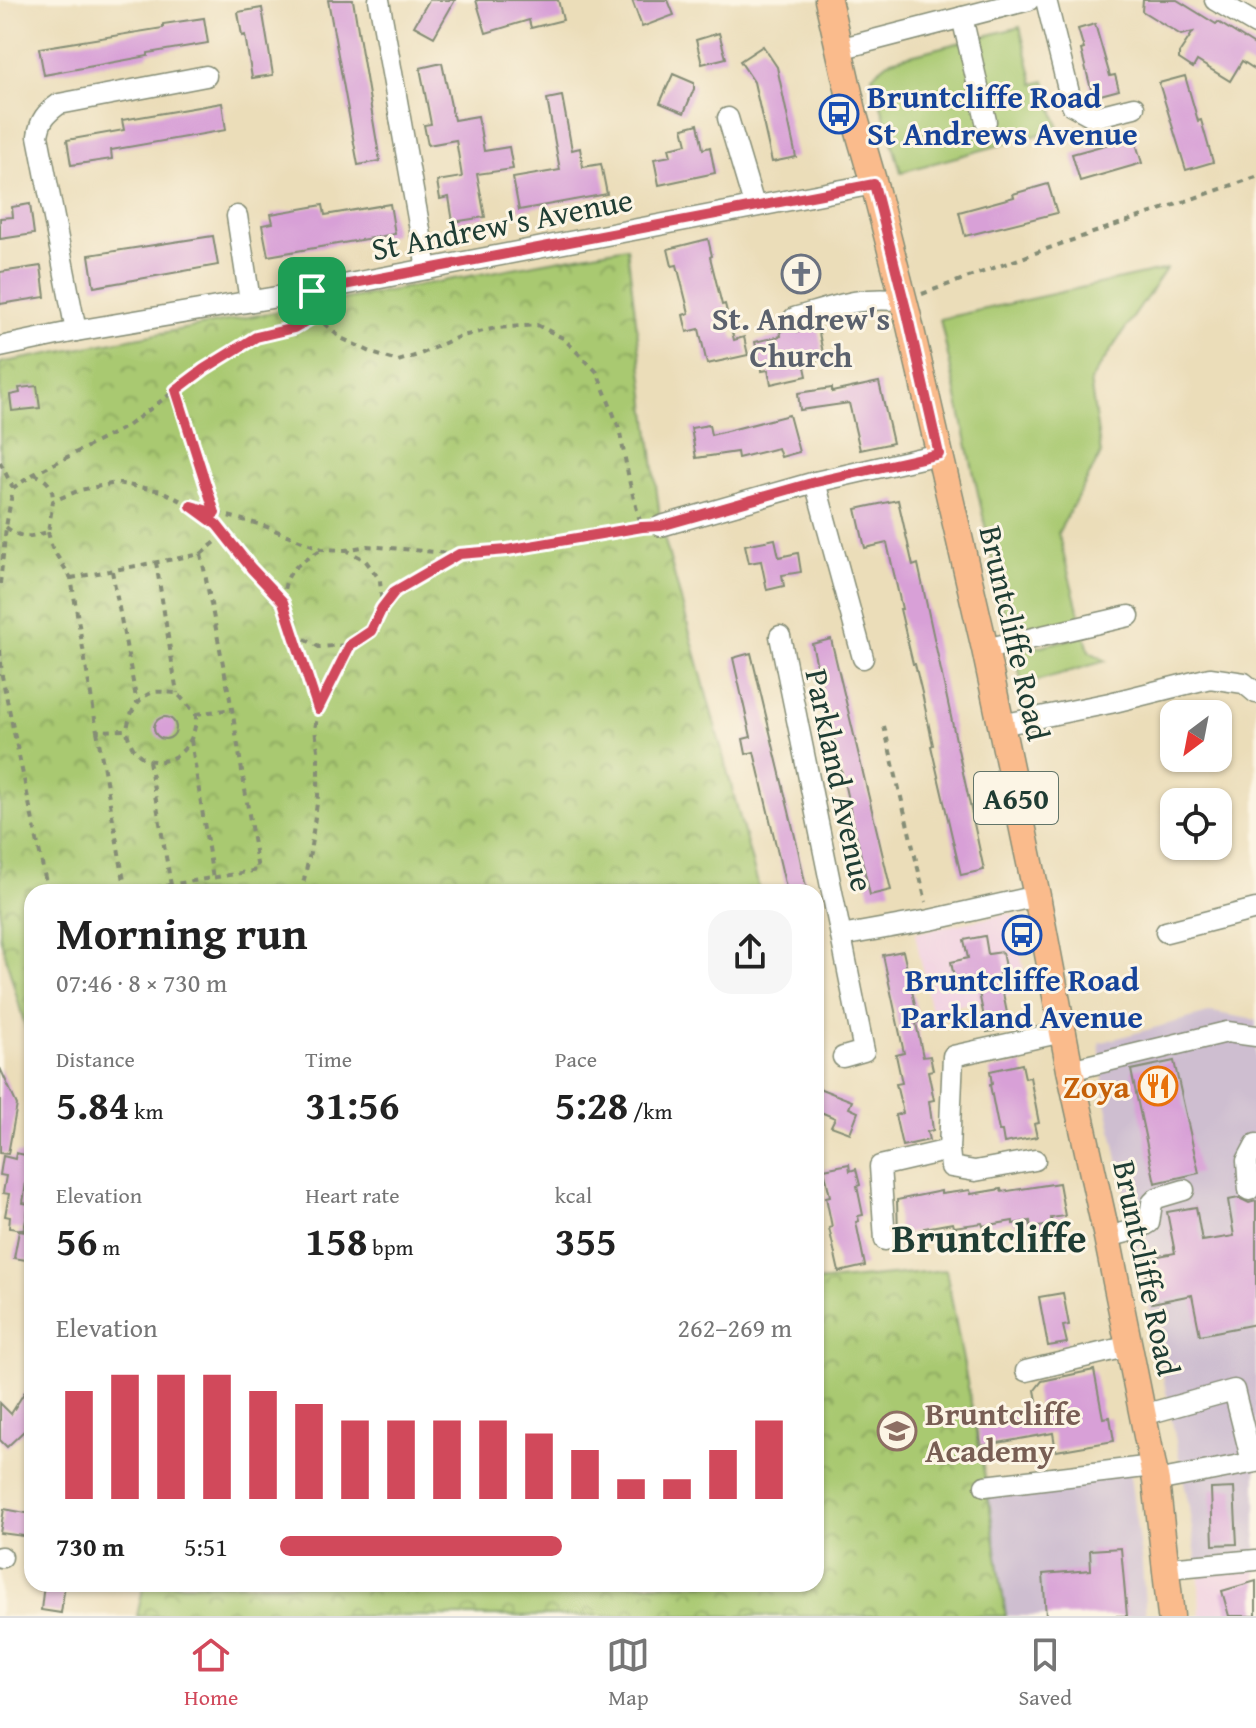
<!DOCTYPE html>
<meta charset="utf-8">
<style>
body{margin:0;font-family:"Gentium Book Plus",serif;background:#f6f6f6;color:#222;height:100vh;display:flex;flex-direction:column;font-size:30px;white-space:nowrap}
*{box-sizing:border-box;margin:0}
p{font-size:26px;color:#767676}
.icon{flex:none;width:44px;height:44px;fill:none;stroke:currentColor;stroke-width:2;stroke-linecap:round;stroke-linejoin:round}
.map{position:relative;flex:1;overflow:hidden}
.side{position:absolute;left:24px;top:884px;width:800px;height:708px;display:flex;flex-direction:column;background:#fff;border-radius:24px;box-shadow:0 2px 6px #0004}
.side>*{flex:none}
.needle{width:52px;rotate:212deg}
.fabs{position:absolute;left:1160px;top:700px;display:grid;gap:16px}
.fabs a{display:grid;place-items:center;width:72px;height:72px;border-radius:16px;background:#fff;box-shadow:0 2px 6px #0004;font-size:40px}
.pin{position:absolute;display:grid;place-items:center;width:68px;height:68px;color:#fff;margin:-34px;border-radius:16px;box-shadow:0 4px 12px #0006}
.round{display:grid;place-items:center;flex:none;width:84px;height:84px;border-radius:24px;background:#f6f6f6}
.head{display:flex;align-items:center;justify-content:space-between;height:136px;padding:0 32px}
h1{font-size:44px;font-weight:700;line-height:60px}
.stats{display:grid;grid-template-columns:repeat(3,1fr);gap:12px;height:136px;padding:8px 32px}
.stats div{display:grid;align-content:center}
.stats b{font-size:40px;font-weight:700}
.stats small{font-size:22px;font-weight:400}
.stats p{font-size:22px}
.chart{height:224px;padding:16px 32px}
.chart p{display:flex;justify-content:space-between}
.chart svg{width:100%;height:144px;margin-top:8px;stroke:#d1495b;stroke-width:6}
ul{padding:0 32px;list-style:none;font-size:26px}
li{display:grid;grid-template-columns:128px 96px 1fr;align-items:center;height:60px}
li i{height:20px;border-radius:10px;background:#d1495b}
.menu{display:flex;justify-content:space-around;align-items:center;height:112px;border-top:2px solid #e0e0e0;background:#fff;font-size:22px;color:#767676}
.menu a{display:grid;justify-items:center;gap:4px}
.menu .active{color:#d1495b}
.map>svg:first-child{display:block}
</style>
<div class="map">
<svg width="1256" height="1616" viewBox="0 0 1256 1616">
<defs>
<pattern id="park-crowns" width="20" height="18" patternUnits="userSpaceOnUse" patternTransform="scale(2)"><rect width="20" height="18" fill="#a9c971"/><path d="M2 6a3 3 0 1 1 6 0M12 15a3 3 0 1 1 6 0" fill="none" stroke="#89a45e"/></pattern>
</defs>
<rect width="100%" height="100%" fill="#fcf5e5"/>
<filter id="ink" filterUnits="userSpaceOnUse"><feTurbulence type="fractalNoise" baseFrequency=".0125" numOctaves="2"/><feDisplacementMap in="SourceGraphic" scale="16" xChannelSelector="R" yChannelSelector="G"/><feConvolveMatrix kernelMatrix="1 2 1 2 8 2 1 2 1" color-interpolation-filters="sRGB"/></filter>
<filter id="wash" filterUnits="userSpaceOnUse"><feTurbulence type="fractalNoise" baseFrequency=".006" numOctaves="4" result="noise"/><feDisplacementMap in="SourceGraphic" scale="32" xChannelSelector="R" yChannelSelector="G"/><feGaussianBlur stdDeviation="1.8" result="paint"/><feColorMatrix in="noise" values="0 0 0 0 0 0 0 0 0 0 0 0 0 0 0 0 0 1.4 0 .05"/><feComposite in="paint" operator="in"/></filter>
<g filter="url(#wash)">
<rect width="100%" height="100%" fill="#ebddb9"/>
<g fill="#f1d0e2">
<polygon points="1012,913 1028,991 931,1011 915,933"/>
<polygon points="1256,1570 1256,1616 1200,1616 1199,1577"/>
</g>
<g fill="#cebed0">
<polygon points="1212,1012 1256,1020 1256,1570 1199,1577 1188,1502 1161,1366 1105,1097 1099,1043"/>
<polygon points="1129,1469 1142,1565 1146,1616 1006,1616 987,1488"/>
</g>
<g fill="#a9c971" stroke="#648352" stroke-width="2">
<polygon points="1020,27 1034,84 1045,81 1059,129 901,172 872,75 891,60"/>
<polygon points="1166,269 1090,381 1101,454 1058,533 1081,621 1020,634 1007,626 940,319"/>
<polygon points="1085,636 1089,651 1106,661 1022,685 1017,660 1023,650"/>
</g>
<g fill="url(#park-crowns)" stroke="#648352" stroke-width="2">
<polygon points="627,247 661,526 760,892 32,892 32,1051 0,936 0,363"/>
<polygon points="946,1270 987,1488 1006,1616 137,1616 144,1584 816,1584 816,1282"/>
</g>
<g id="blocks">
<g fill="#d8a0d7">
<polygon points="328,0 353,0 380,161 358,165"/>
<polygon points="429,0 455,0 434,37 414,26"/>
<polygon points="476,0 558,0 563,20 531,28 529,20 486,33"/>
<polygon points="632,0 668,0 674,15 642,27"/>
<polygon points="1143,0 1177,0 1216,24 1218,22 1256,46 1256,70 1242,61 1230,81 1197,61 1193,68 1179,59 1179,53 1193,32 1181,35 1142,11"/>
<polygon points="262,8 273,75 252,78 245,35 242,36 238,12"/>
<polygon points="204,18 208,43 148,53 148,56 44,75 39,48 163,28 163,24"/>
<polygon points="1095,24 1110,76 1115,75 1119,90 1093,97 1081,50 1084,49 1078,29"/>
<polygon points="719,33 726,58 702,64 696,40"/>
<polygon points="763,46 777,67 796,157 772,162 754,82 740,61"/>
<polygon points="442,63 454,120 478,116 484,151 509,147 513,169 477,174 485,217 453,222 449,197 440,199 437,181 462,177 456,140 428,145 424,125 431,124 420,68"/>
<polygon points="673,74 694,83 694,89 684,113 660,103"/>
<polygon points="1185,76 1198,121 1201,120 1213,162 1186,170 1159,83"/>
<polygon points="562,96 572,150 580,148 583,167 601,164 607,194 519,210 513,178 560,170 547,99"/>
<polygon points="222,103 226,130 111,150 112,159 71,165 67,140 124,130 122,120"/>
<polygon points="698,124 703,149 710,147 715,173 659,185 654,159 671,156 669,148 687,144 683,128"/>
<polygon points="1134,137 1142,163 1080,181 1072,154"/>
<polygon points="1048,184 1057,213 965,236 959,212 1014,197 1013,194"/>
<polygon points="30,204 34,234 0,239 0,218 13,217 12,207"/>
<polygon points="390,204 395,234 268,256 262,225 273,223 271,214 323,205 325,215"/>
<polygon points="213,236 218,265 94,287 89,255"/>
<polygon points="708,239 712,256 710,257 722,305 725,304 734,340 744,337 748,355 707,364 699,329 687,332 683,315 689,313 677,265 672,266 668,249"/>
<polygon points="41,266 45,297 0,304 0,272"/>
<polygon points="818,328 824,358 804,362 807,376 771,384 768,370 762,371 755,342 781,336 780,331 789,329 798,330 798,332"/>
<polygon points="879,382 893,443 860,450 849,403 800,410 798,393 832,388 832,392"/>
<polygon points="37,386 40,408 12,411 10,395 20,393 19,388"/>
<polygon points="789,415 799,452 781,457 778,448 738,458 737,452 696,458 691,428 709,425 711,435"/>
<polygon points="898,500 913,566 918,564 984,870 961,875 931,746 933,745 922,693 915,664 913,664 900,609 902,609 887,543 865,548 856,509"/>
<polygon points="775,539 779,557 798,553 801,572 782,575 784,586 767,590 761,561 749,563 745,545"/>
<polygon points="831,639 891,890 870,895 812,644"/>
<polygon points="751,653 798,849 807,892 787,892 754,752 746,754 743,739 751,737 733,658"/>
<circle cx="165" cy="728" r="11"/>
<polygon points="985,936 988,954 1002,952 1006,972 999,973 1010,1028 987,1032 976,978 955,982 951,962 968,958 964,940"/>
<polygon points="903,951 919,1022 916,1023 923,1057 930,1056 933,1070 928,1071 934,1100 929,1101 933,1130 927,1132 929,1140 902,1146 895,1115 903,1113 896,1084 902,1083 896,1055 904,1053 883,955"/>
<polygon points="1174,1061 1199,1173 1155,1183 1131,1070"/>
<polygon points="1022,1064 1025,1078 1030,1077 1039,1123 1034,1124 1037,1137 1004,1143 1002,1131 999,1131 990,1085 992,1084 990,1071"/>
<polygon points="0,1068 17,1105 8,1154 0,1153"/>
<polygon points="816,1087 852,1101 849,1108 858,1112 850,1133 831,1126 835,1118 816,1110"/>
<polygon points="16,1153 30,1156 23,1203 29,1204 24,1230 9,1228 10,1217 5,1216 9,1194 3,1193 6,1176 0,1175 3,1156 15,1159"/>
<polygon points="849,1164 850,1171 856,1169 860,1185 857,1186 863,1215 858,1216 859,1221 856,1222 865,1266 839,1272 829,1228 832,1227 826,1197 830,1196 824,1169"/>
<polygon points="1059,1183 1065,1216 1051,1218 1052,1225 1031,1228 1030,1221 1013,1224 1013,1221 983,1226 982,1223 954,1227 953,1223 924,1228 924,1230 898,1235 897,1200 941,1191 941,1194 970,1190 971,1194 1001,1189 1002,1192"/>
<polygon points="1239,1198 1249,1203 1256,1201 1256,1324 1200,1335 1192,1295 1152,1303 1143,1259 1175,1253 1167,1212 1196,1207 1202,1241 1234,1236 1228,1200"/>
<polygon points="19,1231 32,1233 32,1261 14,1258"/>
<polygon points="1063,1293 1069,1325 1063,1326 1067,1343 1048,1346 1039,1297"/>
<polygon points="1094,1370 1103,1418 1110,1417 1114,1441 1056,1451 1053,1433 981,1446 977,1422 1039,1411 1035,1390 1042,1381"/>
<polygon points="32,1380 32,1434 25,1430 7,1447 0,1440 0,1403 11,1414"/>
<polygon points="1234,1488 1237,1544 1213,1545 1211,1489"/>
<polygon points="4,1509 32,1514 32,1537 0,1533"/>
<polygon points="1121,1548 1127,1616 1046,1616 1043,1574 1091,1570 1090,1550"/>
<polygon points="1256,1581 1256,1616 1229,1616 1222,1591"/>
<polygon points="44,1584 65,1584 61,1613 41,1610"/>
</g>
</g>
</g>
<g filter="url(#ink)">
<use href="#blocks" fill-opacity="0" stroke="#858d76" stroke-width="2"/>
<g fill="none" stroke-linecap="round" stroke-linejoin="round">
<defs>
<g id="minor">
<polyline points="379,0 427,269"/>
<polyline points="1046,0 1072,105 1094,117 1134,107"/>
<polyline points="1215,0 1256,24"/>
<polyline points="962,17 986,121"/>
<polyline points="839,49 1029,0"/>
<polyline points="728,118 754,205"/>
<polyline points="237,216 250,301"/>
<path d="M 794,318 C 833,307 862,295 904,301"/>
<path d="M 76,331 L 38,136 C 40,120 46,113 59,104 L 206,76"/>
<polyline points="0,347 76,331 312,291 874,184"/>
<polyline points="815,482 863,658"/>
<polyline points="661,526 815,482 939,454"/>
<polyline points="780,636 841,936"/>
<polyline points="985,649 1129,616"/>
<polyline points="1001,725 1110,703 1210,678 1244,683 1256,693"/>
<polyline points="1166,932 1256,909"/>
<polyline points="843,1057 864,1051 841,936 930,920 1037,896"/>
<polyline points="1070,1070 1227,1032 1256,1036"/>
<polyline points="1035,1160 975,1171 951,1167 949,1150 953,1056 1063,1032"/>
<polyline points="1249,1190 1247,1161 1256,1144"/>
<polyline points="1107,1237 1139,1229 1149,1223 1152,1203 1157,1198 1184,1190"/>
<polyline points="885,1240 880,1166 949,1150"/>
<polyline points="1026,1371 1130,1346"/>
<polyline points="1143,1415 1234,1390 1252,1462"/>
<polyline points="1156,1481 1256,1462"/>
<polyline points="985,1486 1153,1466"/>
<polyline points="0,1557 2,1557"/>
<polyline points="1167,1568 1256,1560"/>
</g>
<polyline id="major" points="828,0 854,115 874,184 907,313 985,649 1037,896 1070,1070 1107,1237 1156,1481 1171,1616"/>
</defs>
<use href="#minor" stroke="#858d76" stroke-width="23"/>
<use href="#major" stroke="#858d76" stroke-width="29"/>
<g stroke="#858d76" stroke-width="4" stroke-dasharray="6 6" stroke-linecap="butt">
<polyline points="922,294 1052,247 1256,177"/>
<polyline points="315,316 341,338 375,354 398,361 418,355 458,337 496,328 537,325 563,338 597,372 619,428 630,484 641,525"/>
<polyline points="176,390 215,513"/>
<polyline points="0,462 13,488"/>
<path d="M 34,474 C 48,480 53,486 53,501"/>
<polyline points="194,507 262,525 322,549 346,550 367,546 459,554 507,550 642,527"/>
<path d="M 6,527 C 22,540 29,537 48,532 L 53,501 L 80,490 L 116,483 L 162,491 L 191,506 L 217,525 L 251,568 L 283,602 L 318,709 L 315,730 L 318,750 L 318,796 L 310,853 L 303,884 L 299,892"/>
<path d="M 48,532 L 52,548 L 71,578 L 97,731 L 127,730 C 133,779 197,768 196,714 L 177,693 C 170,693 158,690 151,693 C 136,699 129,715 127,730"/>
<polyline points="201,554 224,535"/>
<polyline points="156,562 177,693"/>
<polyline points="112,571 137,703"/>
<polyline points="71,578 201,554 232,709 258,870 128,892"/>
<polyline points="0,584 6,527 13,488 34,474 126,427 204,369 256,337 294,328 314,316"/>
<path d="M 283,601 C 284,570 298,564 322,549"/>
<polyline points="383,607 395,591 457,555"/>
<polyline points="296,631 301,637 319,647 350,645 371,631 382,608 380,580 365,560 348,551"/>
<polyline points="0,650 2,676 48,892"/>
<polyline points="319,707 350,645"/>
<polyline points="196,714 232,709"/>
<polyline points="884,726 926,902"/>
<polyline points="97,731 126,892"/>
<polyline points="191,740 213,879"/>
<polyline points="149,761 171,885"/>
</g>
<use href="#minor" stroke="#fff" stroke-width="20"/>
<use href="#major" stroke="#fabb8c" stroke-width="26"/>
</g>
</g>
<g fill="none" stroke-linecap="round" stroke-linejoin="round" filter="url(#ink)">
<defs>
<polygon id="route" points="874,184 907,313 939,454 815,482 661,526 642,527 507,550 459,554 395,591 382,608 371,631 350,645 318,709 283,602 251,568 217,525 191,506 215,513 176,390 204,369 256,337 294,328 315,316 312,291"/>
</defs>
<use href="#route" stroke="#fff" stroke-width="16"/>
<use href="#route" stroke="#d1495b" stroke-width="10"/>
</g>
<defs>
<symbol id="bus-ring" viewBox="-11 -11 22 22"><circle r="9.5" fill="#fcf5e5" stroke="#1a4fb4" stroke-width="1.5"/><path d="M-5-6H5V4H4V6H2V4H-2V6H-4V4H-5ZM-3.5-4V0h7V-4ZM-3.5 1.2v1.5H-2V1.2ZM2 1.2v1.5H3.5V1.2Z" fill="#1a4fb4"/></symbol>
<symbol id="church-ring" viewBox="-11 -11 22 22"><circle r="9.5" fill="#fcf5e5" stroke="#6b7280" stroke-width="1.5"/><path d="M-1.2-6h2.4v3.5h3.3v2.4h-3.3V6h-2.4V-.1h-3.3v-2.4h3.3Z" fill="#6b7280"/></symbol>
<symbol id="restaurant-ring" viewBox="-11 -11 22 22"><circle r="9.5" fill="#fcf5e5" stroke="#e8710a" stroke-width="1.5"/><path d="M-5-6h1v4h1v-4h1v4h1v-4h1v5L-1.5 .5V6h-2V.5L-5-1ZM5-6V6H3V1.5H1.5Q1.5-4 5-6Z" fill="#e8710a"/></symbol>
<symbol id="school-ring" viewBox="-11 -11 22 22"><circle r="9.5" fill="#fcf5e5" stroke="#8d6e63" stroke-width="1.5"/><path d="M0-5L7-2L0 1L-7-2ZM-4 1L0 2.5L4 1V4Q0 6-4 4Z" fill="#8d6e63"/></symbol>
</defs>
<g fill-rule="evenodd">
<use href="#bus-ring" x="817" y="92" width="44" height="44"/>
<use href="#church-ring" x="779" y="252" width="44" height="44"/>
<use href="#bus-ring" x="1000" y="913" width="44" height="44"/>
<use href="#restaurant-ring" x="1136" y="1064" width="44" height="44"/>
<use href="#school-ring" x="875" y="1409" width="44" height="44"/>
</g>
<g text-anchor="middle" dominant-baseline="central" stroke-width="6" stroke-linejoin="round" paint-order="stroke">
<rect fill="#fcf5e5" stroke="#617469" stroke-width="2" x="974" y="772" width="84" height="52" rx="6"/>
<g font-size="30" font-weight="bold" fill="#1f3d34">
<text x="1016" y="798">A650</text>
</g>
<g font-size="32" font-weight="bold" fill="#164399" stroke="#fcf5e5" text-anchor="start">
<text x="867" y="96">Bruntcliffe Road<tspan x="867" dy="37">St Andrews Avenue</tspan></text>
<text x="1022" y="979" text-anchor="middle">Bruntcliffe Road<tspan x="1022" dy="37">Parkland Avenue</tspan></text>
</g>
<g font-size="32" fill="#1f3d34" stroke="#fcf5e5">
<text transform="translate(502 224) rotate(-11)">St Andrew's Avenue</text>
<text transform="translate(1015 633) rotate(77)">Bruntcliffe Road</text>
<text transform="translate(840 780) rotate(78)">Parkland Avenue</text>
<text transform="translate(1147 1268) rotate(78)">Bruntcliffe Road</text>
</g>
<g font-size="32" font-weight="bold" fill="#5b616d" stroke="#fcf5e5">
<text x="801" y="318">St. Andrew's<tspan x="801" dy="37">Church</tspan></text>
</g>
<g font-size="32" font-weight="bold" fill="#c56008" stroke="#fcf5e5" text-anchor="end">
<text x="1130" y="1086">Zoya</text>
</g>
<g font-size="32" font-weight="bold" fill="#785e54" stroke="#fcf5e5" text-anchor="start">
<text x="925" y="1413">Bruntcliffe<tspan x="925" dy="37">Academy</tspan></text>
</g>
<g font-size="40" font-weight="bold" fill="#1f3d34" stroke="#fcf5e5">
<text x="989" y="1237">Bruntcliffe</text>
</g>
</g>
</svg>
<div class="fabs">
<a><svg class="needle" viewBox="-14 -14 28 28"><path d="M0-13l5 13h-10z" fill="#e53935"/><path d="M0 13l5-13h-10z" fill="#767676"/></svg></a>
<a><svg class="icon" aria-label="locate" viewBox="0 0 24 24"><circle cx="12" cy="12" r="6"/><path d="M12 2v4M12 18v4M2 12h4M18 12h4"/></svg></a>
</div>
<div class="pin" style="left:312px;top:291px;background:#1e9e55"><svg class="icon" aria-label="arrive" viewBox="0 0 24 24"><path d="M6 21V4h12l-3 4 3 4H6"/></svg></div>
<section class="side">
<div class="head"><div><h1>Morning run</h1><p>07:46 · 8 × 730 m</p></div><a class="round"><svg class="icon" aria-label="share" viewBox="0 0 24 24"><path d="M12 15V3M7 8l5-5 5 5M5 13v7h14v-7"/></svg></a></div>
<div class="stats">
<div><p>Distance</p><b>5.84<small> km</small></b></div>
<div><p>Time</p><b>31:56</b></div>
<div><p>Pace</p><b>5:28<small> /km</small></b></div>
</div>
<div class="stats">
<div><p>Elevation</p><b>56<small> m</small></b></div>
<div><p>Heart rate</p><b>158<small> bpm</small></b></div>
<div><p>kcal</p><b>355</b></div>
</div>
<div class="chart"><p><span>Elevation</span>262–269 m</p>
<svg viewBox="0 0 160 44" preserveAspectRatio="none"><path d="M5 44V11M15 44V6M25 44V6M35 44V6M45 44V11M55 44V15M65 44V20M75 44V20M85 44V20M95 44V20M105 44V24M115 44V29M125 44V38M135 44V38M145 44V29M155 44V20"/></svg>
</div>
<ul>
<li><b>730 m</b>5:51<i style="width:55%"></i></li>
</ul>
</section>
</div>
<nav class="menu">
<a class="active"><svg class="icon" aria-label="home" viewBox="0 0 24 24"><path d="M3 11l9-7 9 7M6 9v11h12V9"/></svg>Home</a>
<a><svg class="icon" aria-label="map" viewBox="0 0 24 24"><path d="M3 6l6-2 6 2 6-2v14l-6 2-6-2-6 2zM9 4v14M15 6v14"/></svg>Map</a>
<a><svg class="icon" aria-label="saved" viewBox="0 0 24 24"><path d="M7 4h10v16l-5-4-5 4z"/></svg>Saved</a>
</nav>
